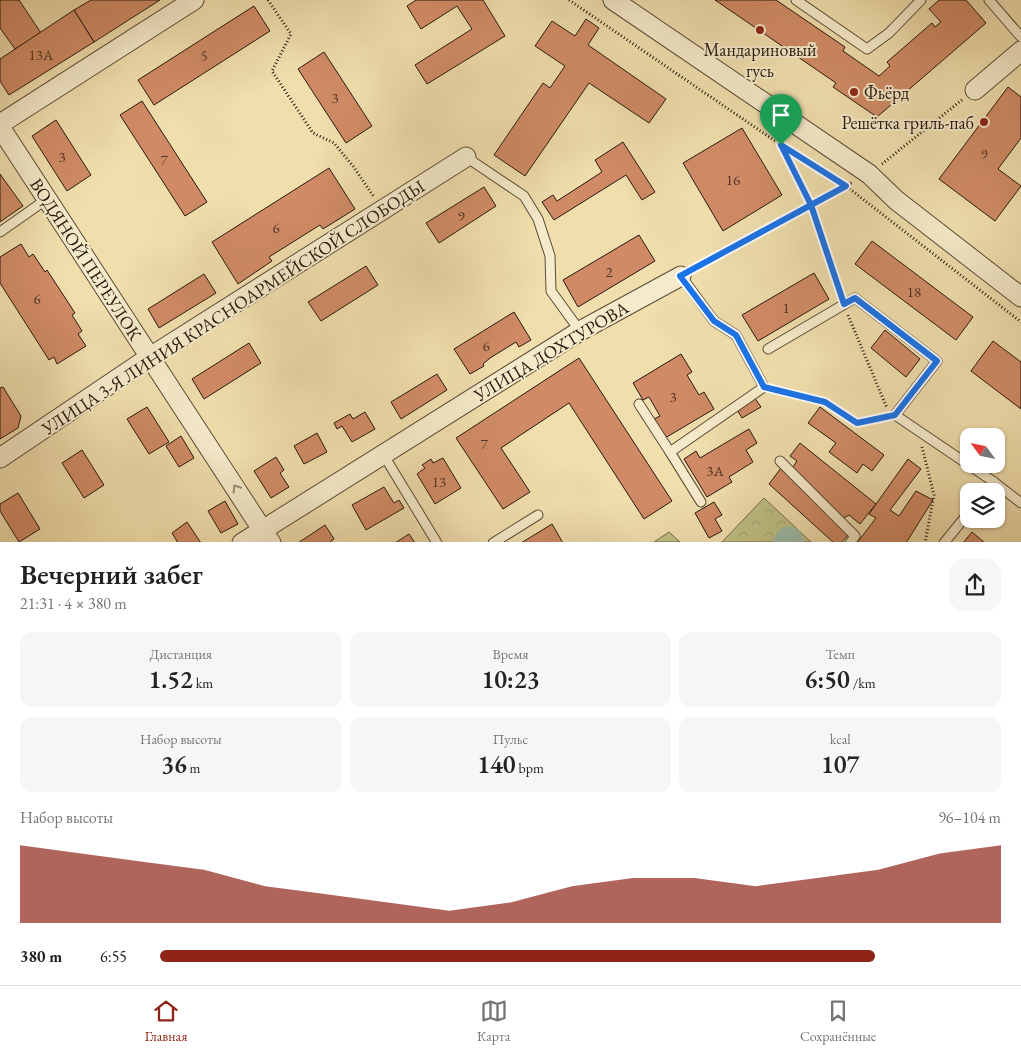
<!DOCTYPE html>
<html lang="ru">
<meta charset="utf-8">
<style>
body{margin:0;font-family:"EB Garamond",serif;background:#f6f6f6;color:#222;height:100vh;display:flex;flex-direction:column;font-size:19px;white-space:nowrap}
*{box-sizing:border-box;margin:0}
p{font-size:16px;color:#767676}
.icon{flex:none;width:28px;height:28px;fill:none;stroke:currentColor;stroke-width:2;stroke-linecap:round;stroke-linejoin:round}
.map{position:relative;height:542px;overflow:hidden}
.sheet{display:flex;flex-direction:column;background:#fff;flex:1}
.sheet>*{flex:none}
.needle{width:32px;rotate:303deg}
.tools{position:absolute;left:960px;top:428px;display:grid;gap:10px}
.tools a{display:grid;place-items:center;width:45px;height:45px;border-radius:10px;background:#fff;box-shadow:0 1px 4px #0004;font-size:25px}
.pin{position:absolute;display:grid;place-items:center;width:42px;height:42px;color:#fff;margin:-51px -21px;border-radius:50% 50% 50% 0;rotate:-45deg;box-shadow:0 0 5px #0007}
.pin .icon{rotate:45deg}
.round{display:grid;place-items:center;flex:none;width:52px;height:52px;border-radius:15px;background:#f6f6f6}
.head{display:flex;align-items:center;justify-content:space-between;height:85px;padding:0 20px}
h1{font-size:28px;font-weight:600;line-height:38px}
.figures{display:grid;grid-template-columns:repeat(3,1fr);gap:8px;height:85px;padding:5px 20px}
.figures div{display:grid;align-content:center;border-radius:12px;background:#f6f6f6;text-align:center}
.figures b{font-size:25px;font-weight:600}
.figures small{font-size:14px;font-weight:400}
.figures p{font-size:14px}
.chart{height:140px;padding:10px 20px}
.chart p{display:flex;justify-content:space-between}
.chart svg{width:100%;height:90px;margin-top:5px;fill:#8f2418;opacity:.7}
ul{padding:0 20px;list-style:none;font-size:16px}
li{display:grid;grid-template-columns:80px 60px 1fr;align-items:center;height:38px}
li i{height:12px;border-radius:6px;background:#8f2418}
.tab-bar{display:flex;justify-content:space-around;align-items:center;height:70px;border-top:1px solid #e0e0e0;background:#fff;font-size:14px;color:#767676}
.tab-bar a{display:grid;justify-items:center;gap:2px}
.tab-bar .on{color:#8f2418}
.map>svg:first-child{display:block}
</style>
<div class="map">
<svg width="1021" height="543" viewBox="0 0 1021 543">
<defs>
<pattern id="forest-crowns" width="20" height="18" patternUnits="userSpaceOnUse" patternTransform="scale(1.25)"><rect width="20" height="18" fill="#bfc086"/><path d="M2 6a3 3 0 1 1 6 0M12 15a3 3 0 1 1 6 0" fill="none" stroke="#a4a472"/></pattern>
</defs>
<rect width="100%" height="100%" fill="#f0dead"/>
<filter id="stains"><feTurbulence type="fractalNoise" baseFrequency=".004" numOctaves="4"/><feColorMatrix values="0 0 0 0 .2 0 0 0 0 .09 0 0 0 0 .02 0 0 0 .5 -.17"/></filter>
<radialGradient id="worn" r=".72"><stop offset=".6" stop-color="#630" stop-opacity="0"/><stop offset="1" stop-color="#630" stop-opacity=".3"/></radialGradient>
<g fill="url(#forest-crowns)" stroke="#746c4a">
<polygon points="764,498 811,542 722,542"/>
<polygon points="669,532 680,542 654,542"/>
</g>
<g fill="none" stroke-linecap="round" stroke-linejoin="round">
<polyline stroke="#9abca9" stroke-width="29" points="788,543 789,541"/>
</g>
<g fill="#d08b66" stroke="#28190f">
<polygon points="0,0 19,0 41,33 15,49 0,28"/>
<polygon points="91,0 160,0 94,42 74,10"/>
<polygon points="416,0 483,0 505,36 427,84 415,65 472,29 457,6 421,29 407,6"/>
<polygon points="715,0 776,0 845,47 843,51 879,76 890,66 887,62 932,23 935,27 941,22 929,9 939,0 966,0 986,23 877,117 833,87 836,83"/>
<polygon points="254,6 270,31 154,105 138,80"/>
<polygon points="74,10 94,42 9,95 0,81 0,59"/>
<polygon points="586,19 599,28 588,45 666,99 649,123 589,83 525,176 494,155 543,83 550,88 565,66 535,46 552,21 575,36"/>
<polygon points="324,52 372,126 346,143 298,69"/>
<polygon points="1008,87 1021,97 1021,138 998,169 1021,186 995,221 939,179"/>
<polygon points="142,101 207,202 185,216 120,115"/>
<polygon points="56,120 91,175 67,191 32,136"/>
<polygon points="742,128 782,195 723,231 683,163"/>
<polygon points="623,142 655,192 642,200 626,175 554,220 542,202 553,195 557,201 602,172 595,160"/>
<polygon points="329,168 355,209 323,229 320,225 269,257 272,261 238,284 212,242"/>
<polygon points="0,174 23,206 0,222"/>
<polygon points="484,187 496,206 439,243 426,223"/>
<polygon points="639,235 655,261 578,307 563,280"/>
<polygon points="872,241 973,317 956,340 855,264"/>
<polygon points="21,244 29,257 33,254 45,272 47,270 75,313 72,315 82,331 78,334 86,346 57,364 54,357 49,360 0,283 0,257"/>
<polygon points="366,266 378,285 321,321 308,302"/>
<polygon points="814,273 829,299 758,341 742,315"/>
<polygon points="204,274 216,293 159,328 148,309"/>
<polygon points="514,312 531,340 519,347 516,342 490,358 483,364 484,366 470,374 454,349"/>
<polygon points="885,330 920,359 906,377 871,348"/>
<polygon points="993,341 1021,362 1021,409 971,371"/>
<polygon points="249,343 261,363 204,399 192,379"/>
<polygon points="681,354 692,372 687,375 699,395 704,392 714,409 665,438 654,419 660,416 649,397 643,400 633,383"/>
<polygon points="579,358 672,501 644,519 569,403 501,448 530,492 503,509 456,438"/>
<polygon points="437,374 447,390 401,419 391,402"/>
<polygon points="3,387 21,416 18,428 0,439 0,388"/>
<polygon points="754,397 761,407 742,418 736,408"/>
<polygon points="147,407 169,442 149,454 127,419"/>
<polygon points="820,407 884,455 872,471 863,464 857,473 829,452 836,443 808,423"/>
<polygon points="365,412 375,429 352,442 342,426 337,429 334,423 350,414 353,419"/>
<polygon points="749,429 757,443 746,450 753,462 729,477 732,482 707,497 684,459 696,451 700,458"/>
<polygon points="317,433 327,452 304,464 294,446"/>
<polygon points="181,436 194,458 179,467 166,446"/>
<polygon points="800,443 876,504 860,524 849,515 844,518 793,467 797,461 790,456"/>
<polygon points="82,450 104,485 84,498 62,463"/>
<polygon points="276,457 284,470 280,473 289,487 271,498 254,471"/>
<polygon points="443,458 461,488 435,504 417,474 425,468 422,465 431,459 433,463"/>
<polygon points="908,459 921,469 890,510 899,516 916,491 933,500 906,543 857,543 876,518 869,514"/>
<polygon points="781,468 848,535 841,543 834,543 769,484"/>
<polygon points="384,487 394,503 399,500 404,508 366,530 352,505"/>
<polygon points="18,493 40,529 19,542 0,511 0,504"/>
<polygon points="225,501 238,524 221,533 208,511"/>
<polygon points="714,502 722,515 715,519 722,531 709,538 695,513"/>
<polygon points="187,522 201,543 178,543 172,533"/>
<polygon points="552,524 563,543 521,543"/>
<polygon points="325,525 334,539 329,543 298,543"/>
<polygon points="972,532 985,543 963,543"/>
<polygon points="409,534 415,543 395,543"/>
</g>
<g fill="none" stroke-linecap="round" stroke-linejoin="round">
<defs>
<g id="lane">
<polyline points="796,0 867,49 889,33 921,0"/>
<polyline points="989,0 1021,37"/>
<polyline points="466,157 524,196 538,219 550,256 551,291 580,331"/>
<polyline points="0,232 47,199"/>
<polyline points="768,349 855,298 937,361 895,415 994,482"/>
<polyline points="639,404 670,452 764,387 736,335 714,321 681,276"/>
<polyline points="670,452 701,502"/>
<polyline points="383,454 437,543"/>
<polyline points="780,461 855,536 850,543"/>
<polyline points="986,491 994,482 1021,503"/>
<polyline points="493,543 538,515"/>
<polyline points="944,543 969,512"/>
</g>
<g id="street">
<polyline points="613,0 869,174 896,200 1021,297"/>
<polyline points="975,90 1021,51"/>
<polyline points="0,124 194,0"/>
<polyline points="0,127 271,543"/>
<polyline points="0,458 150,357 466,157"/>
<polyline points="242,543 580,331 681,276"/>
</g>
</defs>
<use href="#lane" stroke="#5a4a36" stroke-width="11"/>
<use href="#street" stroke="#5a4a36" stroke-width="21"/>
<g stroke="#28190f" stroke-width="3" stroke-dasharray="1 2.5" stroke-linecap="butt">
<polyline points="268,0 291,34 272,71 313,133 334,143 353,166 374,197"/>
<polyline points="569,0 781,145 811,205 841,295"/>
<polyline points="782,145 846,186 1021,322"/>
<polyline points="882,164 963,99"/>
<polyline points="694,269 853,182"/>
<polyline points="848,315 887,408"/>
<polyline points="774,390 825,402 857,423 884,417"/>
<polyline points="922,447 934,495 925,543"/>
</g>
<use href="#lane" stroke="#f5eaca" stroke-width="9"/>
<use href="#street" stroke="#f5eaca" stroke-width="19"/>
</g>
<defs><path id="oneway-chevron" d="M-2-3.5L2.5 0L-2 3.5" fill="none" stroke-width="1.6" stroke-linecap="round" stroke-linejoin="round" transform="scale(1.25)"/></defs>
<use stroke="#998c76" href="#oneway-chevron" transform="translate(236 488) rotate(-123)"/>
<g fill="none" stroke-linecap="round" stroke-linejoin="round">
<defs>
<polyline id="route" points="781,145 811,205 680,276 714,321 736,335 764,387 825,402 857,423 895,415 937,361 855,298 844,304 811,205 846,186 781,145"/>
</defs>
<use href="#route" stroke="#fff" stroke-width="10"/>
<use href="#route" stroke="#1a73e8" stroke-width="6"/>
</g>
<g fill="#8f2418" stroke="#f5eaca" stroke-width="2">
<circle cx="760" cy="30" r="5"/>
<circle cx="854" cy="92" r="5"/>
<circle cx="984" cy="122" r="5"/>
</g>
<g text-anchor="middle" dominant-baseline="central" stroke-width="4" stroke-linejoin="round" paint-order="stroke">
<g font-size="15" fill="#523625">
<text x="41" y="54">13А</text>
<text x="204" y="55">5</text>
<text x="335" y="97">3</text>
<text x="984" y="153">9</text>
<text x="62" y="156">3</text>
<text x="164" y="159">7</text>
<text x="733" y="179">16</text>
<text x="461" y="215">9</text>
<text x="276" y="227">6</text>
<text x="609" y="271">2</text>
<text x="914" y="291">18</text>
<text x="37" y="298">6</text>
<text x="786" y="307">1</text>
<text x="486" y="345">6</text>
<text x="673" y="396">3</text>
<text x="484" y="443">7</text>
<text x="715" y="470">3А</text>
<text x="439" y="481">13</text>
</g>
<g font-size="18" fill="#28190f" stroke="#f5eaca">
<text x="760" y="49">Мандариновый<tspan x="760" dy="21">гусь</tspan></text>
<text x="864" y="92" text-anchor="start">Фьёрд</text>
<text x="974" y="122" text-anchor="end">Решётка гриль-паб</text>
</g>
<g font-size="18" fill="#28190f" stroke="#f5eaca">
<text transform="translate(86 259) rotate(57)">ВОДЯНОЙ ПЕРЕУЛОК</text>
<text transform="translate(233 307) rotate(-33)">УЛИЦА 3-Я ЛИНИЯ КРАСНОАРМЕЙСКОЙ СЛОБОДЫ</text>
<text transform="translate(551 351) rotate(-31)">УЛИЦА ДОХТУРОВА</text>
</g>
</g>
<rect width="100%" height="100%" filter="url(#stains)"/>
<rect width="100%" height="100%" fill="url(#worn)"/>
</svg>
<div class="tools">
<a><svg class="needle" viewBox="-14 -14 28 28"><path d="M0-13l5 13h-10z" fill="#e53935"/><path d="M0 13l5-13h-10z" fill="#767676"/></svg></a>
<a><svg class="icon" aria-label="layers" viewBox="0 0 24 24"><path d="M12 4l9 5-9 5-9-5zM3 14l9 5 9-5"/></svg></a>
</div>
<div class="pin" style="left:781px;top:145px;background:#1e9e55"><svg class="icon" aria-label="arrive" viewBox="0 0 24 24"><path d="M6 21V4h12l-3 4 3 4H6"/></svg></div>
</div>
<section class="sheet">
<div class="head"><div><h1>Вечерний забег</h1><p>21:31 · 4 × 380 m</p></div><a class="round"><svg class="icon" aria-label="share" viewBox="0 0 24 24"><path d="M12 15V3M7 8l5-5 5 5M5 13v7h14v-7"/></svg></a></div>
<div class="figures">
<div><p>Дистанция</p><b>1.52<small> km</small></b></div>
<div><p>Время</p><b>10:23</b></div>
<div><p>Темп</p><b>6:50<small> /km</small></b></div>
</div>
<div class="figures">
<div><p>Набор высоты</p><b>36<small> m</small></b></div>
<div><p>Пульс</p><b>140<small> bpm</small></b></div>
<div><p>kcal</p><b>107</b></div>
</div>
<div class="chart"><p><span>Набор высоты</span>96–104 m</p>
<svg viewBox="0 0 160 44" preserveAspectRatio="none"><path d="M0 44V6L10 10L20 14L30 18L40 26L50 30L60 34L70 38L80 34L90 26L100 22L110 22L120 26L130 22L140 18L150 10L160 6V44z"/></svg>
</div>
<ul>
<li><b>380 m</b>6:55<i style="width:85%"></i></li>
</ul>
</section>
<nav class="tab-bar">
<a class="on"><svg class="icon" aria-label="home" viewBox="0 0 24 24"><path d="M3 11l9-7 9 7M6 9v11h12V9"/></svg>Главная</a>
<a><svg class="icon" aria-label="map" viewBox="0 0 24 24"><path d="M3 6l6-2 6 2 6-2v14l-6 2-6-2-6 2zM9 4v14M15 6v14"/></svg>Карта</a>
<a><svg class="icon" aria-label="saved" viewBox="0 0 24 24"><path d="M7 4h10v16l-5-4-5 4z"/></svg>Сохранённые</a>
</nav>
